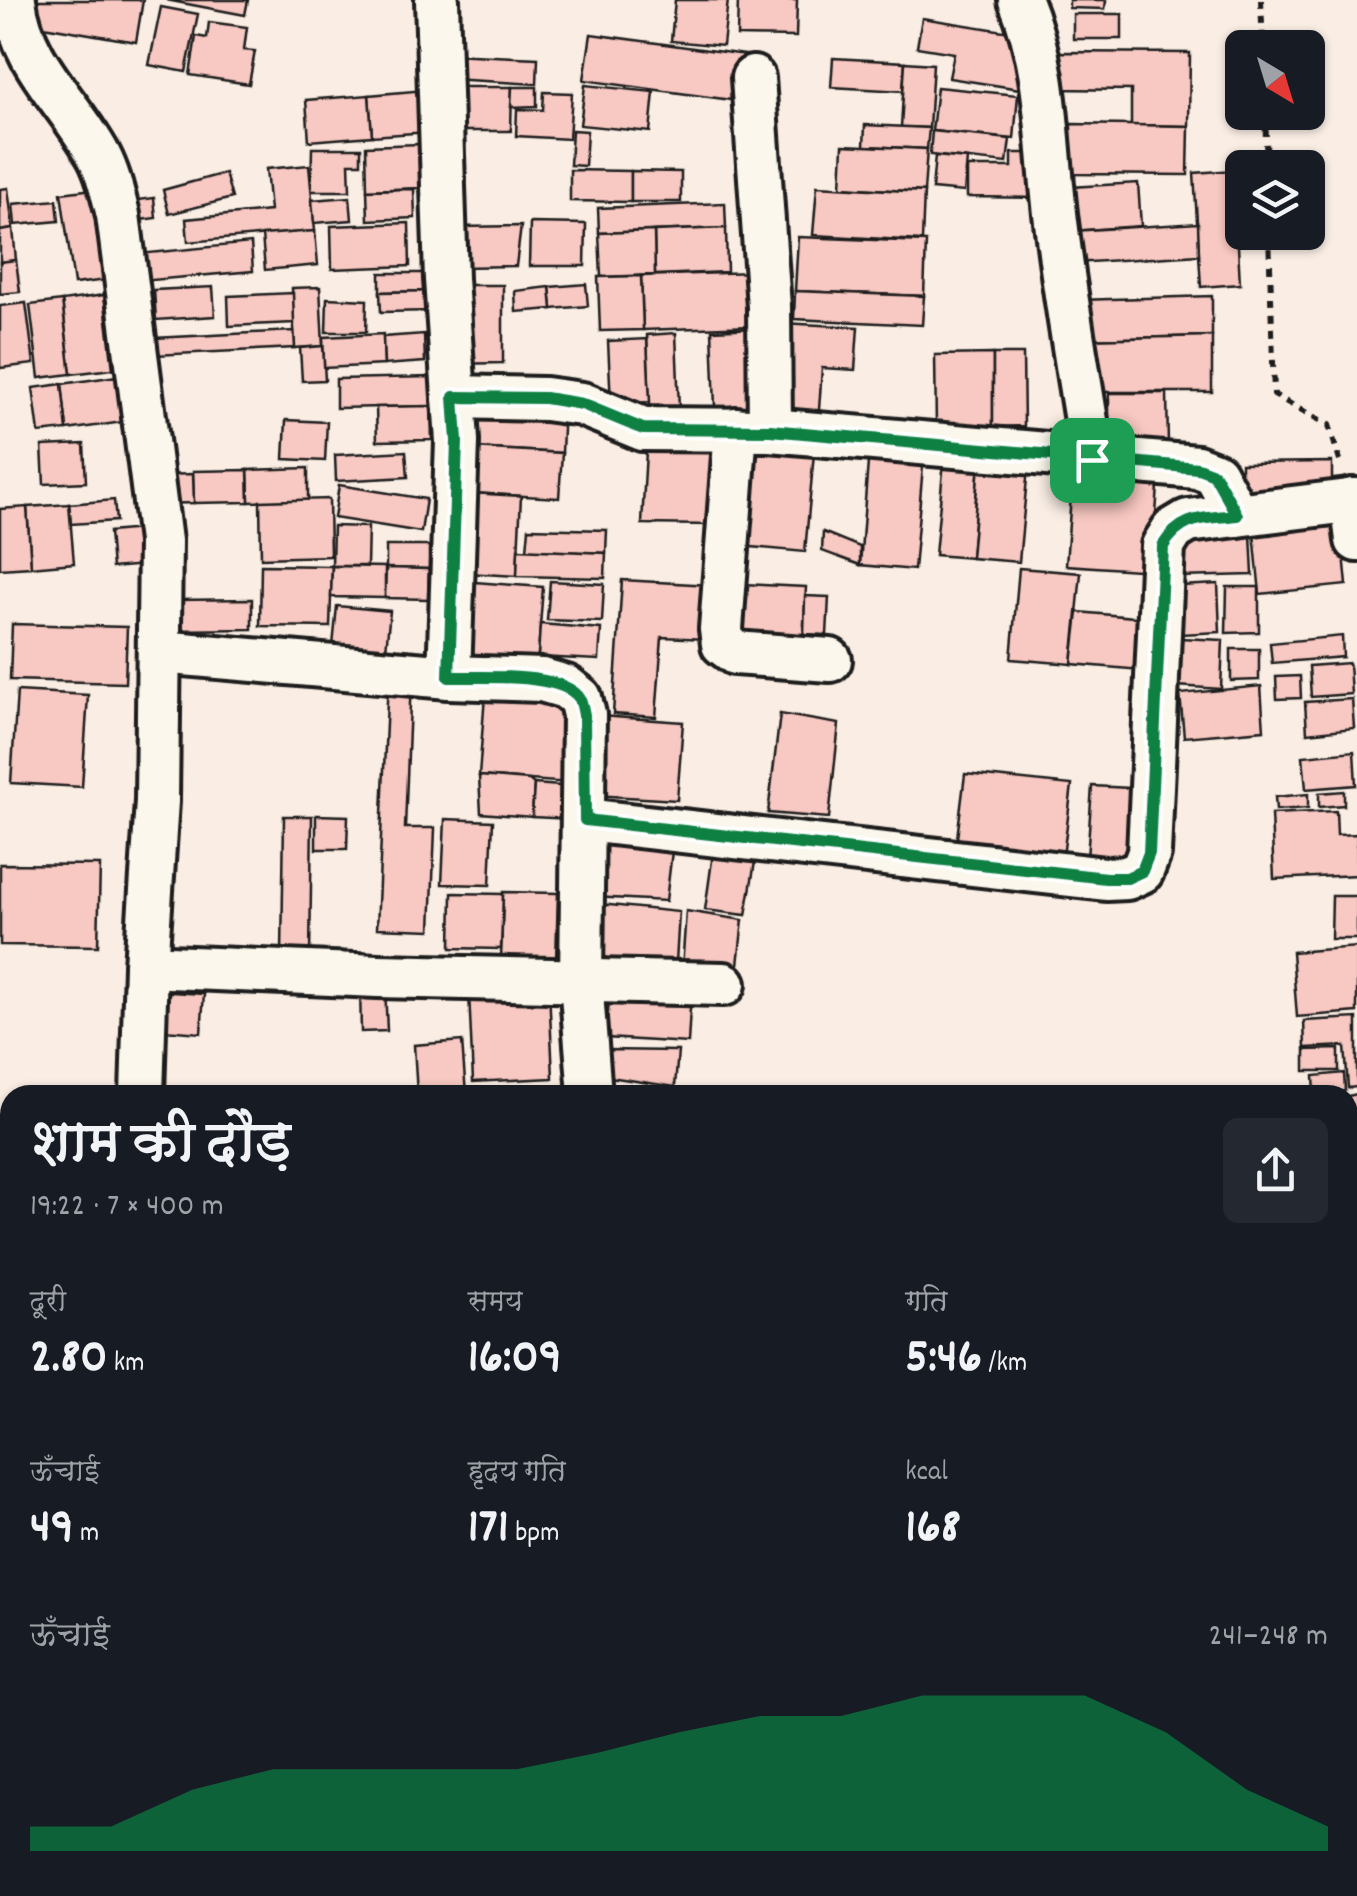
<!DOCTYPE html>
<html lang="hi">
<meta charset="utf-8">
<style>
body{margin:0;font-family:Dekko,"Playpen Sans Deva",sans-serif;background:#242831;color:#f1f3f6;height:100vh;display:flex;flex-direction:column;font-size:38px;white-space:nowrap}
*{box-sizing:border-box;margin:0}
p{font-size:32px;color:#9ea1a6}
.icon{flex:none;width:55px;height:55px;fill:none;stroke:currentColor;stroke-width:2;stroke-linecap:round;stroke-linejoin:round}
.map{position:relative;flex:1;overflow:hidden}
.sheet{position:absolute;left:0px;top:1085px;width:1358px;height:812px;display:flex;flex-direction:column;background:#171b24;border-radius:30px 30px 0 0;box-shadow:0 2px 8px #0004}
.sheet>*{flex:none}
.needle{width:65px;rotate:142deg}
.buttons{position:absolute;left:1225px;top:30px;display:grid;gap:20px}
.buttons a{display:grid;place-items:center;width:100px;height:100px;border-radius:15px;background:#171b24;box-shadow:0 2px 8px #0004;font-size:50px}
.pin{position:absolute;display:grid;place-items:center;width:85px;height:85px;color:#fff;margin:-42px;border-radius:20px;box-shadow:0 5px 15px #0006}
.round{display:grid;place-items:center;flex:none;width:105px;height:105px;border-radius:15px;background:#242831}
.overview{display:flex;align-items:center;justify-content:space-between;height:170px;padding:0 30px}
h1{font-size:55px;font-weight:700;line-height:75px}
.stats{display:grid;grid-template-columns:repeat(3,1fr);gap:15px;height:170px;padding:10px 30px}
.stats div{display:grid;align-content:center}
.stats b{font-size:50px;font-weight:700}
.stats small{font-size:28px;font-weight:400}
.stats p{font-size:28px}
.chart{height:280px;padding:20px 30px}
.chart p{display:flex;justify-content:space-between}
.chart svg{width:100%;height:180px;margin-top:10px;fill:#0b8043;opacity:.7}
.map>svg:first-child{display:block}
</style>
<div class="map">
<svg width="1357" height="1896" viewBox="0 0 1357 1896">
<rect width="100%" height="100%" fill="#faeee4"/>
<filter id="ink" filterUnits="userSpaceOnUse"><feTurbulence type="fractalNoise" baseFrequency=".01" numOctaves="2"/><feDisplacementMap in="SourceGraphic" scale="20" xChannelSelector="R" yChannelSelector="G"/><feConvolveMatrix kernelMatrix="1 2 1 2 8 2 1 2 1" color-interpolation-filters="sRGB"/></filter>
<g filter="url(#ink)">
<g fill="#f8c8c2" stroke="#1c1c1c" stroke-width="2.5">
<polygon points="19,0 143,0 136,42 32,24"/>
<polygon points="166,0 248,0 245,15"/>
<polygon points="675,0 728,0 723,46 671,41"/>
<polygon points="738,0 797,0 796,37 737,36"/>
<polygon points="1069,0 1106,0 1105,9 1069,8"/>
<polygon points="161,7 198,14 186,72 149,65"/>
<rect x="1073" y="14" width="49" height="25"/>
<polygon points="922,18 1029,35 1020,89 949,78 954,53 917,47"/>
<polygon points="209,22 247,27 244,50 255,51 249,84 190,75 196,36 207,38"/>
<polygon points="591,34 753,56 746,102 584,80"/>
<polygon points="1059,52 1190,53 1189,126 1131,125 1131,90 1058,89"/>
<polygon points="449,54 538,58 537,84 448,79"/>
<polygon points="833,58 905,62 903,91 831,87"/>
<polygon points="905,62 933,64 929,128 901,127"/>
<polygon points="585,85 654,92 650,132 580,125"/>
<polygon points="455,87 512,87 511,131 454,131"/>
<polygon points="512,87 537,87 537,106 511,107"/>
<polygon points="937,87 1018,95 1014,139 932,131"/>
<polygon points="425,90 428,132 372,136 369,95"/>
<polygon points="544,92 572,93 569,139 516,136 517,109 543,110"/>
<polygon points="369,95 372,136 309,141 306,100"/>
<polygon points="1071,124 1189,126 1188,175 1070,174"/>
<polygon points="865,125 929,128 927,149 864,146"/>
<polygon points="572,130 587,131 585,166 570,165"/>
<polygon points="932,131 1010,139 1007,163 930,155"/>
<polygon points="419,144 420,188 367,190 366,146"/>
<polygon points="843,145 927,149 924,192 841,187"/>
<polygon points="312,148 361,148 361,163 349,163 350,191 311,191"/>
<polygon points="1012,153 1047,153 1046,198 967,197 967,167 1012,167"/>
<polygon points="935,156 967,159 964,192 932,189"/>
<polygon points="309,165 315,231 188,242 186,219 270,211 266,169"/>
<polygon points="570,170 631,171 631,202 570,201"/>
<polygon points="1234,170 1240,284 1201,287 1194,173"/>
<polygon points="631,171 681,172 681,202 631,202"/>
<polygon points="225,173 232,198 169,214 163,190"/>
<polygon points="1138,183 1141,226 1072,231 1070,187"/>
<polygon points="817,186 924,192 922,241 813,235"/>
<polygon points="8,188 13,229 0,231 0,189"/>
<polygon points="102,188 115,279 74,284 61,193"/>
<polygon points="414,189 415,218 368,220 367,190"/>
<polygon points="350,197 352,220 314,223 312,200"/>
<polygon points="154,198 156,218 125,222 122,202"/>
<polygon points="57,200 59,221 15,225 13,204"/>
<polygon points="725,203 726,228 599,233 598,208"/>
<polygon points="409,223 410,266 332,269 331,226"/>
<polygon points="530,223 586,224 585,266 529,266"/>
<polygon points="1198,223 1199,255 1074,263 1072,231"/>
<polygon points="521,226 516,266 461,267 458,227"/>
<polygon points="726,228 727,272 655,275 654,231"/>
<polygon points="13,229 16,260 0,262 0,231"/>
<polygon points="315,231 318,265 265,270 262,235"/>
<polygon points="654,231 655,275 601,277 599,233"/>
<polygon points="798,237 926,242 924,296 795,291"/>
<polygon points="251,243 253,271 141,281 138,254"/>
<polygon points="16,260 20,292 0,294 0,262"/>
<polygon points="751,272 753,326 643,330 641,276"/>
<polygon points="380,273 436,273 436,291 380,292"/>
<polygon points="641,276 643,330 600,331 598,277"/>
<polygon points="586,284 588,306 552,309 550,287"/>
<polygon points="451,285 503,285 503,363 452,364"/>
<polygon points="213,287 215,316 156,320 154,290"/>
<polygon points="320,287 323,346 295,348 292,288"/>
<polygon points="550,287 552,309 516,312 515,291"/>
<polygon points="436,291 436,311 381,312 380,292"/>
<polygon points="795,291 924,296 922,325 794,319"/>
<polygon points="293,293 294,323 229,326 228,296"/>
<polygon points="104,295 113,369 71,374 62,301"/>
<polygon points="1212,296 1212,336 1083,339 1078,300"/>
<polygon points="327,298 367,300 366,332 326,332"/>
<polygon points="62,301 71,374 39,378 30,305"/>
<polygon points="26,303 34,364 0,368 0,306"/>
<polygon points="781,323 858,327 855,370 822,368 818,423 775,420"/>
<polygon points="756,328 759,407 715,408 712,330"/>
<polygon points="294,331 295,348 155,355 154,338"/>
<polygon points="676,333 679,409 650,410 647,335"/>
<polygon points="383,334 384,365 324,368 323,337"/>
<polygon points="424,334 425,362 384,365 383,337"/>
<polygon points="1212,336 1212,392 1094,392 1083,339"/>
<polygon points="647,339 650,402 611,404 608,341"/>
<polygon points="323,346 325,380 302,381 300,348"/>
<polygon points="993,354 993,427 936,428 935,355"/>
<polygon points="993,354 1023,354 1024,426 993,427"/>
<polygon points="124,375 130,421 67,430 62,384"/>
<polygon points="431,377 431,406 336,408 336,379"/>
<polygon points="62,384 67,430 39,433 33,388"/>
<polygon points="1109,393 1167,393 1168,445 1109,445"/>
<polygon points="475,401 564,405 562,453 473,448"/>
<polygon points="431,406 432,440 377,441 376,407"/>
<polygon points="286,420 327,422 325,461 284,459"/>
<polygon points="647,432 718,441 711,525 642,524"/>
<polygon points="752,437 815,442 805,552 741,546"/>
<polygon points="84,444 86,482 44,484 42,446"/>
<polygon points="473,448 562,453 559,498 470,493"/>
<polygon points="869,449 924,454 914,570 860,565"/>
<polygon points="406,451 408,477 336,481 335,455"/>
<polygon points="944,460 979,464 971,558 935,555"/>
<polygon points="1332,462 1332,489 1241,490 1241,463"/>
<polygon points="979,464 1028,468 1019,562 971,558"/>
<polygon points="1073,467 1159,472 1152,571 1066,565"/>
<polygon points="308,468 308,500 249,502 248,470"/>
<polygon points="248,470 249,502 194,503 193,471"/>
<polygon points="193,474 194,503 163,504 162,475"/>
<polygon points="339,485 426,499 421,532 334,518"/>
<polygon points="470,493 521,496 517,576 466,573"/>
<polygon points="329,499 330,556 261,558 260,501"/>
<polygon points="114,500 116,521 71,524 69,504"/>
<polygon points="69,504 74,563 31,567 27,507"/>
<polygon points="27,507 31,567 0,569 0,509"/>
<polygon points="1340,512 1347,585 1260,594 1253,522"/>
<polygon points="333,526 368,527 367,566 332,566"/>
<polygon points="529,528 607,530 606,553 527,550"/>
<polygon points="141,529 144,565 112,568 109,532"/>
<polygon points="823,532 860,547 860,565 822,551"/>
<polygon points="1251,534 1253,575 1178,577 1177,536"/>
<polygon points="386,546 429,546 429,569 386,568"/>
<polygon points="518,549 606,553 605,578 517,576"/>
<polygon points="261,565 332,566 330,627 260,626"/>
<polygon points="332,566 385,567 385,598 331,597"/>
<polygon points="386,568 429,569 428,599 385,598"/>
<polygon points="1019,568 1081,573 1072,664 1011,659"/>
<polygon points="622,580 710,585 707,639 662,637 656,717 613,714"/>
<polygon points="461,581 543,587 537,667 455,661"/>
<polygon points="550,581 604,584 602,622 547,620"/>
<polygon points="742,584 806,587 803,641 740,638"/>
<polygon points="1218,584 1220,632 1181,634 1180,586"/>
<polygon points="1227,587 1259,587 1259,632 1226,633"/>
<polygon points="805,596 829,597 827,635 804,634"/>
<polygon points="252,599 252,629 176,630 176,600"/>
<polygon points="337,606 390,611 386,650 333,646"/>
<polygon points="1078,612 1145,618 1141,670 1072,664"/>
<polygon points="12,624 127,627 125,683 10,680"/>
<polygon points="540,624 601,629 599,660 538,657"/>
<polygon points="1342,636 1343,657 1272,663 1270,643"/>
<polygon points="1180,638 1223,640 1221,689 1177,686"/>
<polygon points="1231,649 1259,649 1259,680 1231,681"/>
<polygon points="1349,663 1351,694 1311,697 1309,666"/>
<polygon points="1300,676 1301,698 1277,699 1276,677"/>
<polygon points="388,678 411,679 405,828 435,828 431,930 377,928"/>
<polygon points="1261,686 1264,730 1184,737 1180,694"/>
<polygon points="17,691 88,695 82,787 11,783"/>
<polygon points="485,695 575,701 569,783 479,776"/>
<polygon points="1352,699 1354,728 1307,733 1305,702"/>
<polygon points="780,714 839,724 829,818 768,813"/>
<polygon points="600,716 683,722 677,800 593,795"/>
<polygon points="1354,751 1356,785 1306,789 1303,756"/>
<polygon points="965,774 1072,785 1063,857 956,846"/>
<polygon points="479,776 529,780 534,784 532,817 481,813"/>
<polygon points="534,784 573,787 571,819 532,817"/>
<polygon points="1092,786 1130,788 1125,861 1087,859"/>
<polygon points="1344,791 1344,805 1319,807 1319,793"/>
<polygon points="1308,794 1308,808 1276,810 1275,797"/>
<polygon points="1336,811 1337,835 1357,834 1357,875 1274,879 1271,814"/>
<polygon points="316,815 348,816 347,849 316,849"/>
<polygon points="284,816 312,816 310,956 282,955"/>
<polygon points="445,819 493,821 490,885 442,884"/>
<polygon points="608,836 673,843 666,901 593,897"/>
<polygon points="714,846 756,856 746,915 705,910"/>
<polygon points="0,864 100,865 98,946 0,945"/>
<polygon points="503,892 558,893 556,961 501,959"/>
<polygon points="452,893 503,894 501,949 451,948"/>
<polygon points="1332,896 1357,896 1357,939 1331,939"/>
<polygon points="590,903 679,912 676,963 588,959"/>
<polygon points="686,911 743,920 737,974 682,969"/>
<polygon points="1357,947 1357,1012 1297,1017 1292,952"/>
<polygon points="385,986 387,1031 361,1032 360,987"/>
<polygon points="610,986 691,991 688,1043 606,1038"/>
<polygon points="549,988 553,1078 473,1082 469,992"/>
<polygon points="154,991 204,994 201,1033 151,1029"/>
<polygon points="1357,1018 1357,1087 1348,1088 1345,1046 1305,1048 1304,1021"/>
<polygon points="462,1041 466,1095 417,1095 414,1045"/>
<polygon points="1339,1049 1339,1071 1305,1071 1305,1050"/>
<polygon points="604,1050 678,1051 675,1087 597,1075"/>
<polygon points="1344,1073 1345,1091 1315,1094 1314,1076"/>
<polygon points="1357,1094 1357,1120 1348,1121 1348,1096"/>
<polygon points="1357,1128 1357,1157 1348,1158 1348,1130"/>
<polygon points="1348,1173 1357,1224 1348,1226"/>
<rect x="1348" y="1233" width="9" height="27"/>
<polygon points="1357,1343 1357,1372 1348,1373 1348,1344"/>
<polygon points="1355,1460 1357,1460 1357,1507 1353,1507"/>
<rect x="0" y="1461" width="10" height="76"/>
<polygon points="0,1554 10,1554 10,1638 0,1639"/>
<polygon points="1357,1595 1357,1625 1348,1625 1348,1596"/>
<polygon points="10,1649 10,1723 0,1724 1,1650"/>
<polygon points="10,1741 10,1835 9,1835 1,1742"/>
<rect x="106" y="1888" width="66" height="8"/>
<polygon points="276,1888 328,1888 329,1896 276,1896"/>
<polygon points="379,1888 410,1888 410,1896 380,1896"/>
<polygon points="562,1888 618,1888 617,1896 561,1896"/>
<polygon points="1212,1888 1323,1888 1322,1896 1210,1896"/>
<polygon points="554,1891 554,1896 506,1896 507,1893"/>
</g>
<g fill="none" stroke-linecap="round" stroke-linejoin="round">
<defs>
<g id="minor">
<path d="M 14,0 C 21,64 70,102 99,156 C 109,175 113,195 118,215 L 160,541 L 157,801 L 146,966 L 142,1095"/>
<polyline points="437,0 446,279 457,441 449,677"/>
<path d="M 1020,0 C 1046,63 1046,128 1053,195 C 1062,284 1079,372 1092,460"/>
<polyline points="753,78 769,307 770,430"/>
<polyline points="454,397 545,399 582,404 643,429 770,430 1197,467 1215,474 1237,515"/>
<polyline points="736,429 721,629 723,644 735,653 830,660"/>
<polyline points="1352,500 1357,540"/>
<polyline points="160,652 449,677 542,680 566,687 580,698 584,715 581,981 590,1095"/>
<polyline points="585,820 1106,879 1127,878 1142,871 1149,853 1163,546 1173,530 1188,521 1357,500"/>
<polyline points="146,966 378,976 724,984"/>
<polyline points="0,1182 10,1179"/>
<polyline points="0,1260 10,1364"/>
<polyline points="1348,1410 1357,1412"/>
<polyline points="0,1551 10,1552"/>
<polyline points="1348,1708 1357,1707"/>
<polyline points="0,1738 10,1738"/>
<polyline points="0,1849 10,1848"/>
<polyline points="345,1888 346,1896"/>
<polyline points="495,1888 495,1896"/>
<polyline points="633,1896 634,1888"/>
</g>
</defs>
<use href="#minor" stroke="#1c1c1c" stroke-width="50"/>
<g stroke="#1c1c1c" stroke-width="6" stroke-dasharray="8 8" stroke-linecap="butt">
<polyline points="1261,0 1263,48"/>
<polyline points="1265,112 1267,168"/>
<polyline points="1269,232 1274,395 1329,425 1340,461"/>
</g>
<use href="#minor" stroke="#fbf7ec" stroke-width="42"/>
</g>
</g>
<g fill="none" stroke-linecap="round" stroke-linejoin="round" filter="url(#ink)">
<defs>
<path id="route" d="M 454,397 L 545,398 L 582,404 L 643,429 L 770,430 L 1198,468 L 1214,474 L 1237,515 C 1204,519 1182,515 1163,546 L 1149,853 L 1142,871 L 1127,878 L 1106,878 L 585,820 L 584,715 C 583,710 582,704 580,699 C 563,671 479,678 449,677 L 457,441 Z"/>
</defs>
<use href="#route" stroke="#fff" stroke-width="20"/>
<use href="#route" stroke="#0b8043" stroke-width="12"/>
</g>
</svg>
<div class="buttons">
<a><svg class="needle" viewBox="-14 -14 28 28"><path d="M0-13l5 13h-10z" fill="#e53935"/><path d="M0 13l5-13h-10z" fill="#9ea1a6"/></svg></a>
<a><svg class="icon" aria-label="layers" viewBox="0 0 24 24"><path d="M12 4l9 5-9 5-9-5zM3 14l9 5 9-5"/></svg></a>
</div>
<div class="pin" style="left:1092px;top:460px;background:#1e9e55"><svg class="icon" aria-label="arrive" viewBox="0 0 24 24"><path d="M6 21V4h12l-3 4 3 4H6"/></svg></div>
<section class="sheet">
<div class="overview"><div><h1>शाम की दौड़</h1><p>19:22 · 7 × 400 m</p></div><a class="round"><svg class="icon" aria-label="share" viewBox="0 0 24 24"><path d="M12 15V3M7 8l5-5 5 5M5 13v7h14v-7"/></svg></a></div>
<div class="stats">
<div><p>दूरी</p><b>2.80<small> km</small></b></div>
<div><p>समय</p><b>16:09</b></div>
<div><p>गति</p><b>5:46<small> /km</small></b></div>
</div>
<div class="stats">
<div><p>ऊँचाई</p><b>49<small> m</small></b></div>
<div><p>हृदय गति</p><b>171<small> bpm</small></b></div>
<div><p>kcal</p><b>168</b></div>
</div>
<div class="chart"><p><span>ऊँचाई</span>241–248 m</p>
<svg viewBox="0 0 160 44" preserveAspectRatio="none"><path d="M0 44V38L10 38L20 29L30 24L40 24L50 24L60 24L70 20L80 15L90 11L100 11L110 6L120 6L130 6L140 15L150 29L160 38V44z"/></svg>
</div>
</section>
</div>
